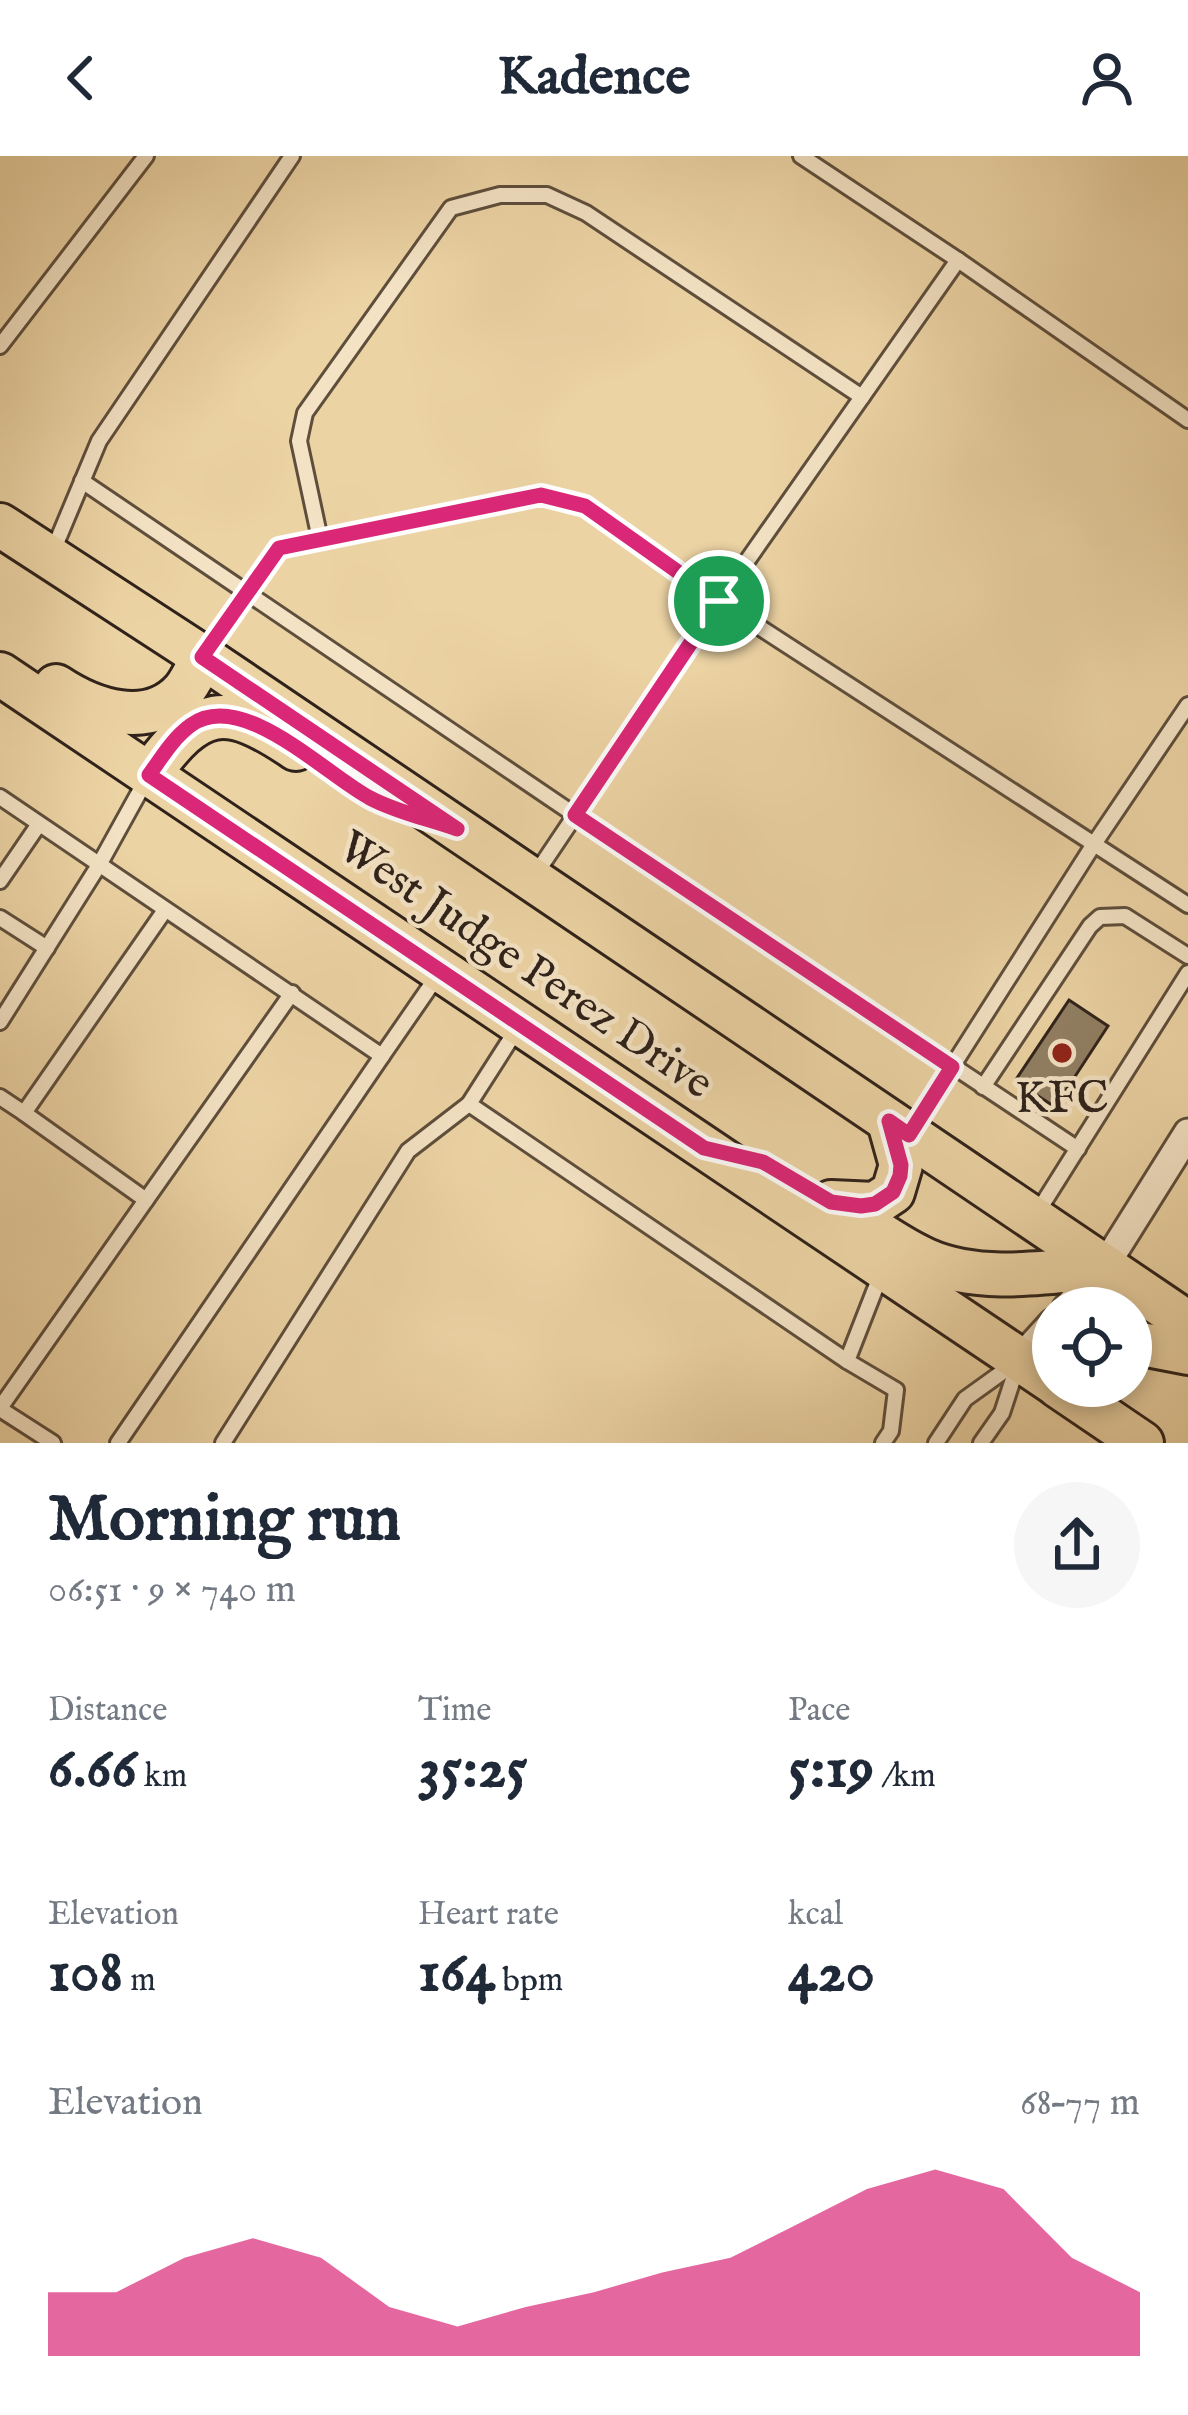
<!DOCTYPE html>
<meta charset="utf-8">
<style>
body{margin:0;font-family:"IM FELL English",serif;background:#f6f6f7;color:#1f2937;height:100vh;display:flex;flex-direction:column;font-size:45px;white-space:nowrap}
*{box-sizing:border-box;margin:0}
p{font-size:39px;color:#747a83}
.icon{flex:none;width:66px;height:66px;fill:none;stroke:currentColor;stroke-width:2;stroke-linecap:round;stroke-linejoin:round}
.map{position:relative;height:1287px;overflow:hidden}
.drawer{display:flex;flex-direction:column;background:#fff;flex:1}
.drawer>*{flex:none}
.fabs{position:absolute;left:1032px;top:1131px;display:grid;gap:24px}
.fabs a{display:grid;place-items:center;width:120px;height:120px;border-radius:50%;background:#fff;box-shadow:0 6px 18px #0003;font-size:60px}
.pin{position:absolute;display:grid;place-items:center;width:102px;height:102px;color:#fff;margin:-51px;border:6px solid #fff;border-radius:50%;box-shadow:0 3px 12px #0007}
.round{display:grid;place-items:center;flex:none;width:126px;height:126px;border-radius:63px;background:#f6f6f7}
.headline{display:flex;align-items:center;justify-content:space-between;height:204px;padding:0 48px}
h1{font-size:66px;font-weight:700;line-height:90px}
.stats{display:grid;grid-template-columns:repeat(3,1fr);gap:18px;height:204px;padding:12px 48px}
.stats div{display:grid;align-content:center}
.stats b{font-size:60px;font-weight:700}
.stats small{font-size:33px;font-weight:400}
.stats p{font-size:33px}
.chart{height:336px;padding:24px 48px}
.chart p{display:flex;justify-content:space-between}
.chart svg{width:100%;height:216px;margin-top:12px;fill:#db2777;opacity:.7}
header{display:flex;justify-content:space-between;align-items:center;height:156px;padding:0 48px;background:#fff;font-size:54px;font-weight:700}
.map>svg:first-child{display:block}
</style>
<header><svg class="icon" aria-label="back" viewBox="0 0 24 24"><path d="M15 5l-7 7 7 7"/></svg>Kadence<svg class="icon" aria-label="person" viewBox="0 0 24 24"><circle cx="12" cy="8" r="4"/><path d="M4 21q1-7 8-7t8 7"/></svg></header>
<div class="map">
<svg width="1188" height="1287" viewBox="0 0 1188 1287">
<rect width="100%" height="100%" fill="#ecd3a4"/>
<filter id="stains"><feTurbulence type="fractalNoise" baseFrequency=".00167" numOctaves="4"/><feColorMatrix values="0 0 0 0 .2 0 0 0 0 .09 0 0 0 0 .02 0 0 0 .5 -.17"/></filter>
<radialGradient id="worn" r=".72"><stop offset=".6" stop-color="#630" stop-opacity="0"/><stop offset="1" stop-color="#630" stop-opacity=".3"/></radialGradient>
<polygon fill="#917e62" stroke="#2f221a" stroke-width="3" points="1069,844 1108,870 1055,951 1015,925"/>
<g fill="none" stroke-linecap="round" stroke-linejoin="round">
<defs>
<g id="service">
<polyline points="958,104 1188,264"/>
<polyline points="0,190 146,0"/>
<polyline points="82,325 575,659 1078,993"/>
<polyline points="320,383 299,285 305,257 451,52 500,39 547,39 586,57 862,241"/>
<polyline points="53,395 99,285 292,0"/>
<polyline points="205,498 279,392 541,339 585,350 719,445 1188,749"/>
<polyline points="0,641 382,900 438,819"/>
<polyline points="535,719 719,445 958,104 801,0"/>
<polyline points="0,725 39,668"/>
<polyline points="0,762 47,792"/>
<polyline points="0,866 99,709 146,624"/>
<polyline points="517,873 469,948 847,1205"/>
<polyline points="983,931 1090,770 1100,761 1125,760 1188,800"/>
<polyline points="0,941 24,957 165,754"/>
<polyline points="24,957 146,1044 292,837"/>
<polyline points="913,972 1094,688 1188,549"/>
<polyline points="1037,1057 1188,817"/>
<polyline points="881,1118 847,1205 896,1234 891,1275 883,1287"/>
<polyline points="0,1252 146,1044"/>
<polyline points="0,1253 53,1287"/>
<polyline points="118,1287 382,900"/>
<polyline points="223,1287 408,995 469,948"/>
<polyline points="936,1287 965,1243 1015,1207"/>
<polyline points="981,1287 1002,1257 1017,1211"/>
</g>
<g id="minor">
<polyline points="1067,1152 1104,1111 1188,977"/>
<polyline points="1019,1204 1053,1167"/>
</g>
<g id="primary">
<polyline points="0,369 203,501 1188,1167"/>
<polyline points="0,518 1053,1226"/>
<path d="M 56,530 C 92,554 148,574 183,535 C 191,526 197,511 203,501"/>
<path d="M 149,619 C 199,549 225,545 296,593"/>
<polyline points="831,1046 875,1048 893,1036 901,1009 889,966"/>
<path d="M 838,1050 C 866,1068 896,1091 926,1104 C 980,1128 1048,1116 1104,1111"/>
<polyline points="1131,1186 1188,1197"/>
<polyline points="1058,1230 1142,1287"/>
</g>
</defs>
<use href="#service" stroke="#5e4e3c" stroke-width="20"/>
<use href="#minor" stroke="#5e4e3c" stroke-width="33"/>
<use href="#primary" stroke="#2f221a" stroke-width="48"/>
<use href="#service" stroke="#f3e2c4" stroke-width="14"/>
<use href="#minor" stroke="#f3e2c4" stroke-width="27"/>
<use href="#primary" stroke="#ecd3a4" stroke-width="42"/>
</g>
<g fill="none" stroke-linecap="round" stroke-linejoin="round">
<defs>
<path id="route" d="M 541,339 L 585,350 L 719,445 L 575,659 L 952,911 L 909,979 L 889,965 L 901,1009 L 900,1020 L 893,1036 L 875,1048 L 861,1050 L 831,1046 L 763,1006 L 704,992 L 149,619 C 162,601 173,582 191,569 C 242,532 326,619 370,642 C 396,656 429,663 457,673 L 202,501 L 279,392 Z"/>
</defs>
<use href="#route" stroke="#fff" stroke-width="24"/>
<use href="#route" stroke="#db2777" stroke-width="15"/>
</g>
<circle fill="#8f2418" stroke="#f3e2c4" stroke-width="4.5" cx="1062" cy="897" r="12"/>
<g text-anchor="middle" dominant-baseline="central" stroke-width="9" stroke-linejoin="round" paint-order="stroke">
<g font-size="45" fill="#2f221a" stroke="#f3e2c4">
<text transform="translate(525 810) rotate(34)">West Judge Perez Drive</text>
</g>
<g font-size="45" fill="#2f221a" stroke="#f3e2c4">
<text x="1062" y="943">KFC</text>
</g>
</g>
<rect width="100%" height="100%" filter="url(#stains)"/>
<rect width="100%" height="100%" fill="url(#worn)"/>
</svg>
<div class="fabs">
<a><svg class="icon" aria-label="locate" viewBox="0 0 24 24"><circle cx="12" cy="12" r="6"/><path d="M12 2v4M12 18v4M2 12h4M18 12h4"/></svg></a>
</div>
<div class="pin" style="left:719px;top:445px;background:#1e9e55"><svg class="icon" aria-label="arrive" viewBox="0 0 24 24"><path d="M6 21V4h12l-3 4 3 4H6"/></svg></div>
</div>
<section class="drawer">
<div class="headline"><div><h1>Morning run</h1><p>06:51 · 9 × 740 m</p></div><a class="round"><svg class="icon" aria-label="share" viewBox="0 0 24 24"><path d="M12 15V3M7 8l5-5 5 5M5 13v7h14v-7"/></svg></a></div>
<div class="stats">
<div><p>Distance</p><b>6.66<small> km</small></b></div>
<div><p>Time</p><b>35:25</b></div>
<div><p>Pace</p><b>5:19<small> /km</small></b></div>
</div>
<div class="stats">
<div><p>Elevation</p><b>108<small> m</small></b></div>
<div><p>Heart rate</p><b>164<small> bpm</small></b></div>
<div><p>kcal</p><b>420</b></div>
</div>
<div class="chart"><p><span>Elevation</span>68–77 m</p>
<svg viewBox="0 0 160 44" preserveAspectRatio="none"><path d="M0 44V31L10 31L20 24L30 20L40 24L50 34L60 38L70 34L80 31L90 27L100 24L110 17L120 10L130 6L140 10L150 24L160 31V44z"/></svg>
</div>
</section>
